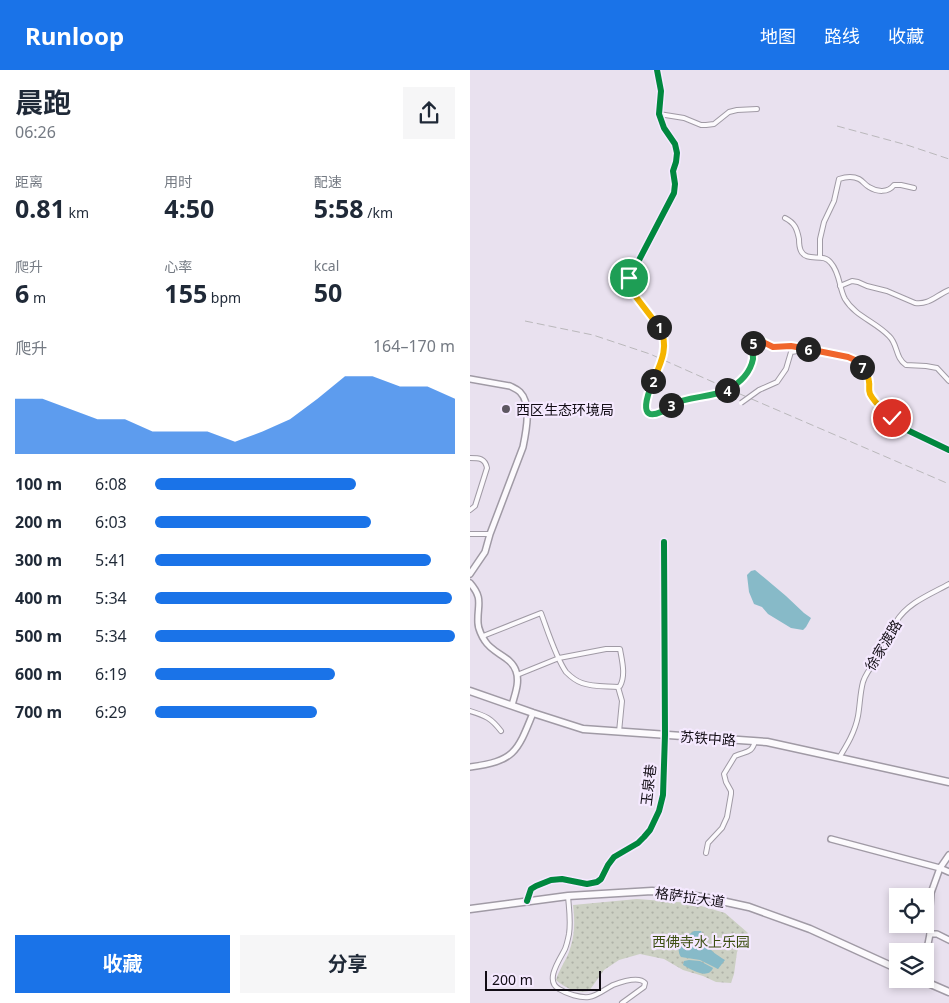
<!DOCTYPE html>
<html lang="zh">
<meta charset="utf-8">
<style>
body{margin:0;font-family:"Noto Sans","Noto Sans SC",sans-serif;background:#f6f6f7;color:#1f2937;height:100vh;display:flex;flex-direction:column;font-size:19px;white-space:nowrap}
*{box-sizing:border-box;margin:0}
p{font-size:16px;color:#747a83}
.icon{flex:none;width:28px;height:28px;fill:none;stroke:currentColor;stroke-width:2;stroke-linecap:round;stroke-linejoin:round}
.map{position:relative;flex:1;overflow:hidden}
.sheet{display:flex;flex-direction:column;background:#fff;width:470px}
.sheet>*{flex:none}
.tools{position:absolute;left:419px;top:818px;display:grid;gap:10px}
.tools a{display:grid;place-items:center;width:45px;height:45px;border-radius:0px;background:#fff;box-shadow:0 2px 8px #0003;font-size:25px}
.scale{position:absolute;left:15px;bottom:12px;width:116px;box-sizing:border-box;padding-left:5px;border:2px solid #110c14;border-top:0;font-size:14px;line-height:18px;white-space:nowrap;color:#110c14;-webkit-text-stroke:4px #f5e9ff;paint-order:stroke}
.pin{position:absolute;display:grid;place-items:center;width:42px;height:42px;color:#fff;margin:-21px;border:2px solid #fff;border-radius:50%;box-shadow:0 1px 5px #0007}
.km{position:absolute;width:25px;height:25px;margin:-12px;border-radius:50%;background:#222;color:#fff;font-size:14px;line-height:25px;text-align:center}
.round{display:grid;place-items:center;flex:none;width:52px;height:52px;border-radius:0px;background:#f6f6f7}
.head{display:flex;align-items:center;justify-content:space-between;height:85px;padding:0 15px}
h1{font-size:28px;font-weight:700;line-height:38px}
.metrics{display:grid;grid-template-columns:repeat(3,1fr);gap:8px;height:85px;padding:5px 15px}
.metrics div{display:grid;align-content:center}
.metrics b{font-size:25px;font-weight:700}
.metrics small{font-size:14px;font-weight:400}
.metrics p{font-size:14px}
.chart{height:140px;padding:10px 15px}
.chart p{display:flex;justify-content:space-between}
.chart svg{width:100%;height:90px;margin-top:5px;fill:#1a73e8;opacity:.7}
.button{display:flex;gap:10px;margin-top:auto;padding:10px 15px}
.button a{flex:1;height:58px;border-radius:0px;background:#1a73e8;color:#fff;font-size:20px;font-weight:700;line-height:58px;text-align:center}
.button a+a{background:#f6f6f7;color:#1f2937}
ul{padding:0 15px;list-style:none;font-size:16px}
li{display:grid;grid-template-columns:80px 60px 1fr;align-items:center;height:38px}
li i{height:12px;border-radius:6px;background:#1a73e8}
header{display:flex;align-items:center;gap:30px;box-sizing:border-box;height:70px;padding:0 25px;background:#1a73e8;color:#fff}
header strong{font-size:24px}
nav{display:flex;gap:28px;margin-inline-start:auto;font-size:18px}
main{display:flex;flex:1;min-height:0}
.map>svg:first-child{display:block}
</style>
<header>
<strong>Runloop</strong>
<nav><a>地图</a><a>路线</a><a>收藏</a></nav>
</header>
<main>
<section class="sheet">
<div class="head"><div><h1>晨跑</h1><p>06:26</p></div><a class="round"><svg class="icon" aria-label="share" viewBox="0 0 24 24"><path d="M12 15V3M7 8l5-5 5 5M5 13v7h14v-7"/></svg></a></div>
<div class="metrics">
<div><p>距离</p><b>0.81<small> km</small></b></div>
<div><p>用时</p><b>4:50</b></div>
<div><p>配速</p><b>5:58<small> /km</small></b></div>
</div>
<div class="metrics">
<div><p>爬升</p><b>6<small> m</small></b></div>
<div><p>心率</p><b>155<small> bpm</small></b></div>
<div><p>kcal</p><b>50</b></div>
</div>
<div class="chart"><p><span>爬升</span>164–170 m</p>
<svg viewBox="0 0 160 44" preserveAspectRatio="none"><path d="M0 44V17L10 17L20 22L30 27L40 27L50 33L60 33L70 33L80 38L90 33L100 27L110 17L120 6L130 6L140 11L150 11L160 17V44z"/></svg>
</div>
<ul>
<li><b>100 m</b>6:08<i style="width:67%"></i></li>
<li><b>200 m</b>6:03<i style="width:72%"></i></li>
<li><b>300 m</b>5:41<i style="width:92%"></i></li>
<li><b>400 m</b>5:34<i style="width:99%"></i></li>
<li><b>500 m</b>5:34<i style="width:100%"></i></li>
<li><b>600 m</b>6:19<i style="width:60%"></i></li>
<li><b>700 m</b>6:29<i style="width:54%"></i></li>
</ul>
<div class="button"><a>收藏</a><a>分享</a></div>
</section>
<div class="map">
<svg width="479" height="933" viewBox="0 0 479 933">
<defs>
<pattern id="park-dots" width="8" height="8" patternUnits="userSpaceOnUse" patternTransform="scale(1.25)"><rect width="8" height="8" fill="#ccd0c3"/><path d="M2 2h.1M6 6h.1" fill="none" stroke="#aeb1a7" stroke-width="1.8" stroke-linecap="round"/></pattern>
</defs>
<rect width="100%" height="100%" fill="#e9e1ef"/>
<path fill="url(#park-dots)" d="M 167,829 L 221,833 L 255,843 L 278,863 L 267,882 L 264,904 L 261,913 L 246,912 L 233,906 L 213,900 L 194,889 L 170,884 L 149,890 L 134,900 L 119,921 C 107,924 95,918 86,910 C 89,900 95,892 99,882 C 105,866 105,852 103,835 Z"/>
<g fill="#87bac8">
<polygon points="285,500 316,526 334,543 341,548 336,557 333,560 321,558 298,544 292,537 284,534 279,522 277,505 281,501"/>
<path d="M 224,861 L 231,861 C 233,865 234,869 236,873 C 240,881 247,885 255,890 L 248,899 L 230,890 L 211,887 C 204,876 215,867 224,861 Z"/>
<path d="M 219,890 L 230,891 L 243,898 C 238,910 222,900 213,895 L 214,891 Z"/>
</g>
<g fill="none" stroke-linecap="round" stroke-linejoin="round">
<defs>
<g id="minor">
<path d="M 187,0 L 191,21 L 189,44 L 194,58 L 205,74 L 207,83 L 206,92 L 203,101 L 205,114 L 204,123 L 168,192 C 158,203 157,208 163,223 C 172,235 188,250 193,264 C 202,290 172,317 176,339 C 180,343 182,344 187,343 C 196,341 202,333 211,331 C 216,329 221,329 226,328 C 241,326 263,322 273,309 C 285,295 281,288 283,273 L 287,270 L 289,270 L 303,277 L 329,277 L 382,288 L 391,296 L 397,304 L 399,312 L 399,318 L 400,322 L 411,338 L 435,359 L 479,380"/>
<polyline points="189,44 214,48 231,55 236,55 244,54 259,42 267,40 287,39"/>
<path d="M 315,148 C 325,153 327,159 329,169 C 329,173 329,177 331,181 C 337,193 353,182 361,193 C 370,203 369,218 375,229 C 385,246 406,252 419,266 C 428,274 425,288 436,295 L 456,296 L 467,298 L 479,311"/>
<path d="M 350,187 L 350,169 L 354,152 L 364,131 L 369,109 C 375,107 383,106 389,109 C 393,111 395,115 399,117 C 407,122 418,123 424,115 L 431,115 L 444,118"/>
<path d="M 370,216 L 382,211 L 388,212 L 397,216 L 417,221 L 445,233 C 459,235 467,225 479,220"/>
<polyline points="289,320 307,312 316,299 321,282 335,280"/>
<path d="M 0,388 C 9,388 15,388 17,398 L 5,436 L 0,440"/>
<polyline points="0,464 20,464"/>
<path d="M 13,566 L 71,543 C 77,559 86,588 96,602 C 100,606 106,611 112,613 C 123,617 136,616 148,617 L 150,616 C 156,605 152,591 150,579 L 136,579 L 89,588 L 47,605"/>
<polyline points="148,617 152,631 149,662"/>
<path d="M 0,641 C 16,646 21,648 31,661"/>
<path d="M 369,688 C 377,675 385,662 388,646 C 390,635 390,623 393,612 C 397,599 407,591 414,580 C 419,571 421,561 426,552 C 437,533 461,524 479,514"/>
<path d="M 236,783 L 238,773 L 252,758 L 257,747 L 261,724 L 261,721 L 256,712 L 254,704 L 265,686 C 275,681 282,684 285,671"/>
<path d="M 98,826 C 99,839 101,851 99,864 C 98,869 97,874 95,879 C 90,889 74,911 89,919 C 97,924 110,928 119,927 C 127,926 135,919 143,915 C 151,912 169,906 175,913 L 174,917 L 152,933"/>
<polyline points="57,831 61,819 66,816 81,810 92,809 117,814 127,812 131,809 138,795 144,787 168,773 174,767 180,760 189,741 193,725 195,665 194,472"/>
</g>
<g id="tertiary">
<path d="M 0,309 L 40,316 C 44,318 47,319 50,322 C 62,334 56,362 53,377 L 20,464 L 15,482 L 0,504"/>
<path d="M 0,513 C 14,529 7,535 8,553 C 8,558 12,567 15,571 C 23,584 41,586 46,601 C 50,612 45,624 42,635"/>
<path d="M 0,697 C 44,691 47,683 63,643"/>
<polyline points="361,769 470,798 479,802"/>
<polyline points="460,864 467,864 479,870"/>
<polyline points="455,889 460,864 460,836 461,823 470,798 479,785"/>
</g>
<g id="primary">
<polyline points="0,839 98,826 182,821 233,827 279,837 340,859 428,899"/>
<polyline points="449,909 479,922"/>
</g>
<polyline id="trunk" points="0,621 63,643 113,659 297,672 479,712"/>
</defs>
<use href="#minor" stroke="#a09aa5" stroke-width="6"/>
<use href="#tertiary" stroke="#a09aa5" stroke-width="8"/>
<use href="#primary" stroke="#a09aa5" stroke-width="9"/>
<use href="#trunk" stroke="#a09aa5" stroke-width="9"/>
<use href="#minor" stroke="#fcfafd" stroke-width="4"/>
<use href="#tertiary" stroke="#fcfafd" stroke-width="5"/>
<use href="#primary" stroke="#fcfafd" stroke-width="6"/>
<use href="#trunk" stroke="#fcfafd" stroke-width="6"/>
<g stroke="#bab8bb" stroke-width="1" stroke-dasharray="8 4" stroke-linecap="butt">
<polyline points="367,56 437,75 479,89"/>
<polyline points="55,251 123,265 180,284 270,324 479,414"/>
</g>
<defs>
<polyline id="minor-bridge" points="271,333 289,320"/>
</defs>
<use href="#minor-bridge" stroke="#a09aa5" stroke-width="6" stroke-linecap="butt"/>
<use href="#minor-bridge" stroke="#fcfafd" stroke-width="4"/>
<defs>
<g id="cycleway">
<path d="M 187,0 L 191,21 L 189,44 L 194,58 L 205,74 L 207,83 L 206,92 L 203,101 L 205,114 L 204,123 L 168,192 C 158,203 157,208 163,223 C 172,235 188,250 193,264 C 202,290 172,317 176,339 C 180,343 182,344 187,343 C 196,341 202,333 211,331 C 216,329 221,329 226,328 C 241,326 263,322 273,309 C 285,295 281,288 283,273 L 287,270 L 289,270 L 303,277 L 329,277 L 382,288 L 391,296 L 397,304 L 399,312 L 399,318 L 400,322 L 411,338 L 435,359 L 479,380"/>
<polyline points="57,831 61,819 66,816 81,810 92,809 117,814 127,812 131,809 138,795 144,787 168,773 174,767 180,760 189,741 193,725 195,665 194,472"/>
</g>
</defs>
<use href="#cycleway" stroke="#f5e9ff" stroke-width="9"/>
<use href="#cycleway" stroke="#00873e" stroke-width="6"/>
</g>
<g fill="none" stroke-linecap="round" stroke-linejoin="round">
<defs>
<polyline id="split-1" points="159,208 161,217 163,223 189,257"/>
<path id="split-2" d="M 183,311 C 191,293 200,275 189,257"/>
<path id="split-3" d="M 183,311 C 179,321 166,353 191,342 C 195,340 198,337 201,335"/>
<path id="split-4" d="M 201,335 C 218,326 240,328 257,320"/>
<path id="split-5" d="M 257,320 C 270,313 280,304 283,289 C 283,284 282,278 283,273"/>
<polyline id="split-6" points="283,273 284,271 289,270 303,277 321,276 338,279"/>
<polyline id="split-7" points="338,279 378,287 385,290 392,297"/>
<path id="split-8" d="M 392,297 C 395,301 399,306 399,312 C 400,316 398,319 400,324 C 405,334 414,340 422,348"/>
</defs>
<use href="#split-1" stroke="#fff" stroke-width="10"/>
<use href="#split-2" stroke="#fff" stroke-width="10"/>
<use href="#split-3" stroke="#fff" stroke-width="10"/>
<use href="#split-4" stroke="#fff" stroke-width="10"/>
<use href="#split-5" stroke="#fff" stroke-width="10"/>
<use href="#split-6" stroke="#fff" stroke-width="10"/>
<use href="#split-7" stroke="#fff" stroke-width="10"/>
<use href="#split-8" stroke="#fff" stroke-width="10"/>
<use href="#split-1" stroke="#f5b400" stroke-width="6"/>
<use href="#split-2" stroke="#f5b400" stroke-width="6"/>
<use href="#split-3" stroke="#22a559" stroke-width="6"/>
<use href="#split-4" stroke="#22a559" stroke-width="6"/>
<use href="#split-5" stroke="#22a559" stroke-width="6"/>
<use href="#split-6" stroke="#f0652b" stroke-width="6"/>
<use href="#split-7" stroke="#f0652b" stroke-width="6"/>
<use href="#split-8" stroke="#f5b400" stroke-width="6"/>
</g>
<circle fill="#5d5761" stroke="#f5e9ff" stroke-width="2" cx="36" cy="339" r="5"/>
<g text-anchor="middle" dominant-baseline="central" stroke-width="4.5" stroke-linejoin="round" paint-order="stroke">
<g font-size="14" fill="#110c14" stroke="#f5e9ff" text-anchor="start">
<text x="46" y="339">西区生态环境局</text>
</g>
<g font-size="14" fill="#110c14" stroke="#f5e9ff">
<text transform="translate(413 575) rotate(-59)">徐家渡路</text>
<text transform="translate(238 668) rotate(4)">苏铁中路</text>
<text transform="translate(178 715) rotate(-83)">玉泉巷</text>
<text transform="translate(220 827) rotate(8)">格萨拉大道</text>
</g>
<g font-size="14" fill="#3c4e11" stroke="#f5e9ff">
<text x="231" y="871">西佛寺水上乐园</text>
</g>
</g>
</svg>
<div class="tools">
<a><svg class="icon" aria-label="locate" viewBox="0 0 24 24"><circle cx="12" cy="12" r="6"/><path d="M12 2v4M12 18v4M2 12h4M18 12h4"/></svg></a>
<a><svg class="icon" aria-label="layers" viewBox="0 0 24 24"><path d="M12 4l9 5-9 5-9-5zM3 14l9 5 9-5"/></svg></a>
</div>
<div class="scale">200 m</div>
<div class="pin" style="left:159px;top:208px;background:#1e9e55"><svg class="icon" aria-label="arrive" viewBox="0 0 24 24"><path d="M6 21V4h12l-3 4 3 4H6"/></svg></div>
<div class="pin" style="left:422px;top:348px;background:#d93025"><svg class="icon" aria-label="check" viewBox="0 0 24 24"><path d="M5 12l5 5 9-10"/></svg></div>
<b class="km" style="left:189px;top:257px">1</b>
<b class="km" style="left:183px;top:311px">2</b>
<b class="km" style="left:201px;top:335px">3</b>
<b class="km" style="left:257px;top:320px">4</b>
<b class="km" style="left:283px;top:273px">5</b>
<b class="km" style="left:338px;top:279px">6</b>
<b class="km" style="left:392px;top:297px">7</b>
</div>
</main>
